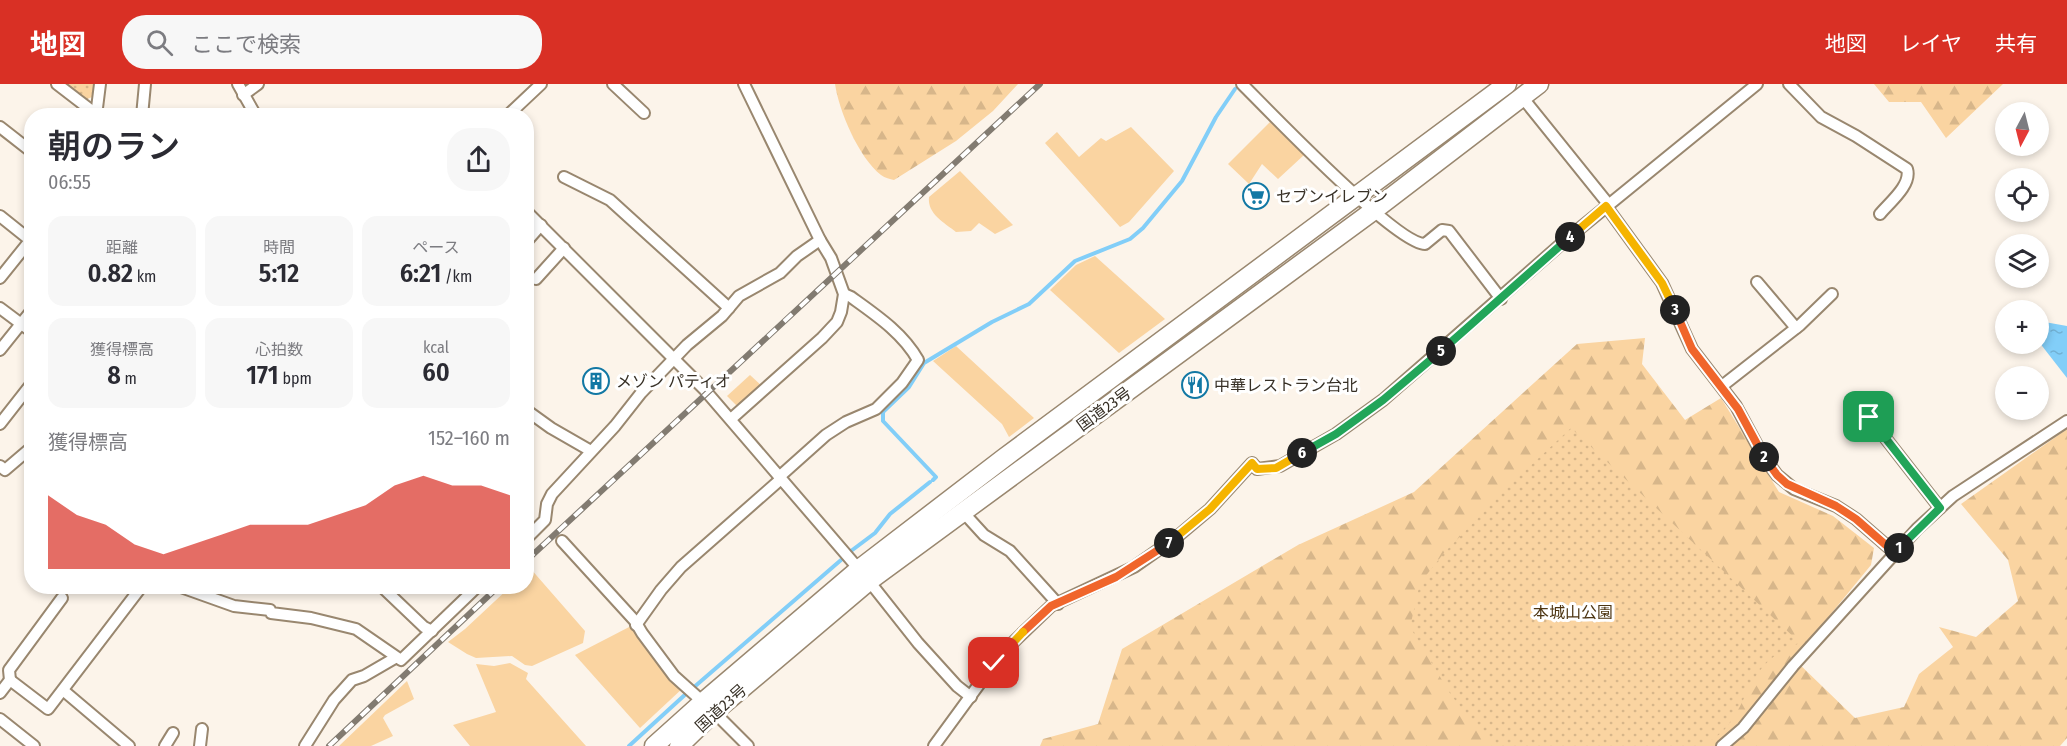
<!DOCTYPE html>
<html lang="ja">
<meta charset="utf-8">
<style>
body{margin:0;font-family:"Fira Sans Condensed","Noto Sans JP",sans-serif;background:#f7f7f7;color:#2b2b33;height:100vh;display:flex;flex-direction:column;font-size:22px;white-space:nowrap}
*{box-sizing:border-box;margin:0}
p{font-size:20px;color:#7c7c81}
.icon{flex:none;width:33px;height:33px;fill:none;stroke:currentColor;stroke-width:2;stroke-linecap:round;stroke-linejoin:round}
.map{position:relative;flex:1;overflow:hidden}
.side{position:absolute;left:24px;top:24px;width:510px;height:486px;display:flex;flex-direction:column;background:#fff;border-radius:24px;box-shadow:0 3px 9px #0003}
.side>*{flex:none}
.needle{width:39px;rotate:187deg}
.controls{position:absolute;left:1995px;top:18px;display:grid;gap:12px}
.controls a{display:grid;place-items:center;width:54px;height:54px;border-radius:50%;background:#fff;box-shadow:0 3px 9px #0003;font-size:30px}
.pin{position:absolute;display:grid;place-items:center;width:51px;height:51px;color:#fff;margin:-26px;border-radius:12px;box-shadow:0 3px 9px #0006}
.km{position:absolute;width:30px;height:30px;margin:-15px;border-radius:50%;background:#222;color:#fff;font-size:16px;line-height:30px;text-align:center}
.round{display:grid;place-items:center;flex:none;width:63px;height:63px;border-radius:24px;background:#f7f7f7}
.head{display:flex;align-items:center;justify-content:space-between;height:102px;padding:0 24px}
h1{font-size:33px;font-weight:600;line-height:45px}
.metrics{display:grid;grid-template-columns:repeat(3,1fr);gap:9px;height:102px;padding:6px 24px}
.metrics div{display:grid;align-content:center;border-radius:15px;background:#f7f7f7;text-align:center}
.metrics b{font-size:26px;font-weight:600}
.metrics small{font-size:16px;font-weight:400}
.metrics p{font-size:16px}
.chart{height:168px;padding:12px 24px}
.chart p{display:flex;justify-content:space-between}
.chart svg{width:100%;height:108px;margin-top:6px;fill:#d93025;opacity:.7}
header{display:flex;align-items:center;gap:36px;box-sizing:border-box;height:84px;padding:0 30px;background:#d93025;color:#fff}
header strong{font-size:28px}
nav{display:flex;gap:33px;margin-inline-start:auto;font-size:21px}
.search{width:420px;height:54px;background:#f7f7f7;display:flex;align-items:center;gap:15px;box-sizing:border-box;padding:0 21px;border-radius:24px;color:#7c7c81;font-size:22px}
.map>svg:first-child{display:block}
</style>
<header>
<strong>地図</strong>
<div class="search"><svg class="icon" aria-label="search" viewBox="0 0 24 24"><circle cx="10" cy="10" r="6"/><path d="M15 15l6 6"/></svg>ここで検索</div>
<nav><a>地図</a><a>レイヤ</a><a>共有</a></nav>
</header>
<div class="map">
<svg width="2067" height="662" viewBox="0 0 2067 662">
<defs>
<pattern id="forest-firs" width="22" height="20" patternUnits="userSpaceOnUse" patternTransform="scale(1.5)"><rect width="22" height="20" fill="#fad4a1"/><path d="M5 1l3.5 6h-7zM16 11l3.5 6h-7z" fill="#d7b68a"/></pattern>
<pattern id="park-dots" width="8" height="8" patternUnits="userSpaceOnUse" patternTransform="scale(1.5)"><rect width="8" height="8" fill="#fad4a1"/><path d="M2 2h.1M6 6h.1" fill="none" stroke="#d7b68a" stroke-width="1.8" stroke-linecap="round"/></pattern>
<pattern id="water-ripples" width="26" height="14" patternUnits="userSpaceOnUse" patternTransform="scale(1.5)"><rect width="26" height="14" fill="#82cef8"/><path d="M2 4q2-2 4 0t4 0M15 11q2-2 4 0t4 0" fill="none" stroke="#71b1d4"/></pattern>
</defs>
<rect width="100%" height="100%" fill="#fcf4ea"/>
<g fill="#fad4a1">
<polygon points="1270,38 1304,71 1278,95 1262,80 1249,100 1228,80"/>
<polygon points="1131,43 1174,87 1129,138 1120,143 1045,59 1057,48 1079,73 1101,54 1106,57"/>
<path d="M 960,87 L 1013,141 L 995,150 L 979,139 L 971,147 L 956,148 C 945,139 927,130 929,113 Z"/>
<polygon points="1095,172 1165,235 1119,269 1050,206 1076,181"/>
<polygon points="956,262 1034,334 1009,353 1002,340 933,277"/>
<polygon points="750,291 763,303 740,325 727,312"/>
<polygon points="530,484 585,547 583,559 532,582 525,581 512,572 476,574 467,570 448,558 465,545 510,503 526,502 527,488"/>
<polygon points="633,541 684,603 640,644 575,571"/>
<polygon points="510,579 528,589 526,595 586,662 470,662 453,641 496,628 476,580 494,582"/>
<polygon points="407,597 414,615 385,631 383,634 393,652 371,662 339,662"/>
</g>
<g fill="url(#forest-firs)">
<path d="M 835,0 L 1018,0 L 993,27 L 956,57 L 894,96 C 890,95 885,94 881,91 C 859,74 839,27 835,0 Z"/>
<polygon points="1874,0 2003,0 1946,54 1921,18 1889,18"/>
<polygon points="1645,254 1642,280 1685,336 1721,314 1779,408 1833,432 1874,464 1871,481 1794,575 1855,634 1904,623 1919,590 1953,563 1939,543 1976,553 2018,517 2008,476 1961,420 2067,345 2067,654 2060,662 1040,662 1043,655 1098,640 1122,565 1298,461 1414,408 1577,260"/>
</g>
<g fill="url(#park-dots)">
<polygon points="64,0 94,0 92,13 85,16"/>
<path d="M 1571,344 L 1800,559 C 1791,563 1780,567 1772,574 C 1739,601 1745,645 1699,662 L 1492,662 L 1451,611 L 1410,543 L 1420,499 L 1444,469 L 1512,399 Z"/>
</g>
<polygon fill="url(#water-ripples)" points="2039,237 2067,242 2067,294 2039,258"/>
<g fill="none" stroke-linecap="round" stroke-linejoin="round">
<g stroke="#82cef8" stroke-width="4">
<polyline points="933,396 936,393 883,337 883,328 909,303 924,279 992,238 1029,220 1075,177 1130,155 1143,144 1182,97 1216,33 1235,5"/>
<polyline points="851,467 875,449 890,430 930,398"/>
<polyline points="693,604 841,476"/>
<polyline points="629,662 688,608"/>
</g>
<defs>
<g id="minor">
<polyline points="57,0 96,30"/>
<polyline points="238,0 256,32"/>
<polyline points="613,0 644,29"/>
<path d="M 1242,0 C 1269,27 1396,160 1425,160 L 1442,146 L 1449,147 L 1501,215"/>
<path d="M 1789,0 L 1821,33 L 1856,52 L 1907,85 C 1912,101 1889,119 1880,130"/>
<polyline points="243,11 258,0"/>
<polyline points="1522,13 1609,121"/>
<polyline points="96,32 100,0"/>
<polyline points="142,32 145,0"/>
<polyline points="507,32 541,0"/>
<polyline points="0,43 32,68"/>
<polyline points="564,93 610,116 729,224"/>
<polyline points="1606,122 1662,199 1692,265 1736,322 1763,372 1777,391 1794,405 1836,422 1856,435 1895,469"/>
<polyline points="526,127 704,305 869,497 918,559 957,602 971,613"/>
<polyline points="0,132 30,156"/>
<polyline points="526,158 541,141"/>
<polyline points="0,194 32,154"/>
<polyline points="536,195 564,164"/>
<polyline points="1757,198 1796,244"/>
<polyline points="0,224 32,248"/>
<polyline points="0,266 32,226"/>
<polyline points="1722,302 1800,241 1832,210"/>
<polyline points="526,326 551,344 591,367"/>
<polyline points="731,335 822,254 837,238 841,228 844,210 831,174 820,156"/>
<polyline points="0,340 32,299"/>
<polyline points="1853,350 1869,333 1940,424"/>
<polyline points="0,382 5,386 32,363"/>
<path d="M 779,393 L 826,351 L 846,338 L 876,325 L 902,299 L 918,276 C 903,249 876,231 851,213 L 844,210"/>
<polyline points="963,428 984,451 1010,467 1058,520"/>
<polyline points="526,455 545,436 547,420 552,410 615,342 641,309 687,261 722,232 739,212 780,189 797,172 820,156 744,0"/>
<polyline points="562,457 635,537 642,549 674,592 703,618"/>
<polyline points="178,502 234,522 270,526 271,529 311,534 356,545 401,576 478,502"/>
<polyline points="381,502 424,543 432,547"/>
<polyline points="636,541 661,506 681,483 781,395"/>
<polyline points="10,596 9,586 62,514"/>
<polyline points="64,607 129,662"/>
<polyline points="0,609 10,596 48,625 142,502"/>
<polyline points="714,628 748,662"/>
<polyline points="0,635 34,662"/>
<polyline points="165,662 173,649"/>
<polyline points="200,662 202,645"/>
<polyline points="305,662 334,616 352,596 364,592 395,574"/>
<polyline points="934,662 1002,569 1051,522 1134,483 1178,452 1210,425 1252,379 1257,385 1280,382 1336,350 1383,316 1568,154 1757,0"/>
<polyline points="1722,662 1743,644 1793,582 1917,445 1953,412 2067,337"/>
</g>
<g id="trunk">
<polyline points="654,662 703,618 858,486 1004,374 1507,0"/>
<polyline points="679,662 714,628 869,497 1373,127 1539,0"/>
</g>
</defs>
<use href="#minor" stroke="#99876f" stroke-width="14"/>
<use href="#trunk" stroke="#99876f" stroke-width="21"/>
<use href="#minor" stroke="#fff" stroke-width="10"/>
<use href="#trunk" stroke="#fff" stroke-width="18"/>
<defs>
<g id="rail">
<polyline points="526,477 1040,0"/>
<polyline points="329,662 499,502"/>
</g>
</defs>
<use href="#rail" stroke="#827b71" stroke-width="6"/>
<use href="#rail" stroke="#fff" stroke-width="4" stroke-dasharray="11" stroke-linecap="butt"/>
</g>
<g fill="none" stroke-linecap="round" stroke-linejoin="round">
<defs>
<polyline id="split-1" points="1869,333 1940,424 1899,464"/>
<polyline id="split-2" points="1764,373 1777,391 1787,400 1836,422 1856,435 1895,469 1899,464"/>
<polyline id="split-3" points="1675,226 1692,265 1738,325 1764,373"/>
<polyline id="split-4" points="1570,153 1606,122 1662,199 1675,226"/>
<polyline id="split-5" points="1441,267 1570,153"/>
<polyline id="split-6" points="1302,369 1336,350 1383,316 1441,267"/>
<polyline id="split-7" points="1169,459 1210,425 1252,379 1257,385 1276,384 1302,369"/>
<polyline id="split-8" points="1023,548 1051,522 1116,493 1169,459"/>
<polyline id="split-9" points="994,579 1023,548"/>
</defs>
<use href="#split-1" stroke="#fff" stroke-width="12"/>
<use href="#split-2" stroke="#fff" stroke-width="12"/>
<use href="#split-3" stroke="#fff" stroke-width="12"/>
<use href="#split-4" stroke="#fff" stroke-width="12"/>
<use href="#split-5" stroke="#fff" stroke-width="12"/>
<use href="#split-6" stroke="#fff" stroke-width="12"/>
<use href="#split-7" stroke="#fff" stroke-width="12"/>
<use href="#split-8" stroke="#fff" stroke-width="12"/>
<use href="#split-9" stroke="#fff" stroke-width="12"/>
<use href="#split-1" stroke="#22a559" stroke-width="8"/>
<use href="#split-2" stroke="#f0652b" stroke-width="8"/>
<use href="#split-3" stroke="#f0652b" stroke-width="8"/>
<use href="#split-4" stroke="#f5b400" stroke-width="8"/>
<use href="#split-5" stroke="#22a559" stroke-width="8"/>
<use href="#split-6" stroke="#22a559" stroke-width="8"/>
<use href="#split-7" stroke="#f5b400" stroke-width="8"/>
<use href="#split-8" stroke="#f0652b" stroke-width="8"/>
<use href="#split-9" stroke="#f5b400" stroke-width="8"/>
</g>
<defs>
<symbol id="supermarket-ring" viewBox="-11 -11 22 22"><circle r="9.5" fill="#fff" stroke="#1278a4" stroke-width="1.5"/><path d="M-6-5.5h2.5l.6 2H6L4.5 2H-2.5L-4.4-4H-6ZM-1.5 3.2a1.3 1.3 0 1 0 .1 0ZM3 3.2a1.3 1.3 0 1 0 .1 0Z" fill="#1278a4"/></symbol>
<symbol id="building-ring" viewBox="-11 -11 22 22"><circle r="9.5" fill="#fff" stroke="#1278a4" stroke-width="1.5"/><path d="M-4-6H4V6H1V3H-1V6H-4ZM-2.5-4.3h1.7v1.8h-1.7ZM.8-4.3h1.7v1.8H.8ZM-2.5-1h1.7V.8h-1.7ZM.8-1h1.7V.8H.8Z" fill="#1278a4"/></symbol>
<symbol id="restaurant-ring" viewBox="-11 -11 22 22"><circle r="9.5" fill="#fff" stroke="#1278a4" stroke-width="1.5"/><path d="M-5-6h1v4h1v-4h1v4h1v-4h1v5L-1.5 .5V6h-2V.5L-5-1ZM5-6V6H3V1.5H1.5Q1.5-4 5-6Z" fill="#1278a4"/></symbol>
</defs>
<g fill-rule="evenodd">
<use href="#supermarket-ring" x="1241" y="97" width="30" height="30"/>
<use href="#building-ring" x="581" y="282" width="30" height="30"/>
<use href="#restaurant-ring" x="1180" y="286" width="30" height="30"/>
</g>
<g text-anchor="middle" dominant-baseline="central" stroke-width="6" stroke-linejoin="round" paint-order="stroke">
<g font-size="16" fill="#373026" stroke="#fff" text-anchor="start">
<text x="1276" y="112">セブンイレブン</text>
<text x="616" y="297">メゾン パティオ</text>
<text x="1214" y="301">中華レストラン台北</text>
</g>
<g font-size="16" fill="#373026" stroke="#fff">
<text transform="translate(1104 325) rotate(-36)">国道23号</text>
<text transform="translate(721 624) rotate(-42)">国道23号</text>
</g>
<g font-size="16" fill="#4d3512" stroke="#fff">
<text x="1573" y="528">本城山公園</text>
</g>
</g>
</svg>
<div class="controls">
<a><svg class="needle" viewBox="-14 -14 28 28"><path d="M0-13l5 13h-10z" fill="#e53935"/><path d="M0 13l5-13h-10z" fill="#7c7c81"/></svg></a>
<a><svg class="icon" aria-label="locate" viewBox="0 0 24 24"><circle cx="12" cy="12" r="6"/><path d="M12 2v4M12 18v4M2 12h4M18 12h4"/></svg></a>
<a><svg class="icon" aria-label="layers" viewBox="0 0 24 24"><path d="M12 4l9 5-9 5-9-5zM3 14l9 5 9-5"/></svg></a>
<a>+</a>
<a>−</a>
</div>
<div class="pin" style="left:1869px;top:333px;background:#1e9e55"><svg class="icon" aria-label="arrive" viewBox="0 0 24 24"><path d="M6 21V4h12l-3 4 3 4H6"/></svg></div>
<div class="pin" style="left:994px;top:579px;background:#d93025"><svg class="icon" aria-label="check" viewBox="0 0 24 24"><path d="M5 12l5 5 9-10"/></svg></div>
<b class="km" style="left:1899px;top:464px">1</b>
<b class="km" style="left:1764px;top:373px">2</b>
<b class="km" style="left:1675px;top:226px">3</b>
<b class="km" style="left:1570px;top:153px">4</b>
<b class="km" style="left:1441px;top:267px">5</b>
<b class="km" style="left:1302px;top:369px">6</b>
<b class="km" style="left:1169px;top:459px">7</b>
<section class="side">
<div class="head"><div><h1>朝のラン</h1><p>06:55</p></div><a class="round"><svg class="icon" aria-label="share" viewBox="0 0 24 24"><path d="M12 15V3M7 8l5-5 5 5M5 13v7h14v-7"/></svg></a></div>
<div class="metrics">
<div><p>距離</p><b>0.82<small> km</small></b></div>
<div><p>時間</p><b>5:12</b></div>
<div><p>ペース</p><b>6:21<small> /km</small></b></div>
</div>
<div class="metrics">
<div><p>獲得標高</p><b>8<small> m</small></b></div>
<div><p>心拍数</p><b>171<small> bpm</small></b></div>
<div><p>kcal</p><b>60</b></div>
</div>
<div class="chart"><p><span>獲得標高</span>152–160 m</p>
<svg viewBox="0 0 160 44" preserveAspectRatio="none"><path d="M0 44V14L10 22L20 26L30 34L40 38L50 34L60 30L70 26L80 26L90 26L100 22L110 18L120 10L130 6L140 10L150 10L160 14V44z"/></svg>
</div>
</section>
</div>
